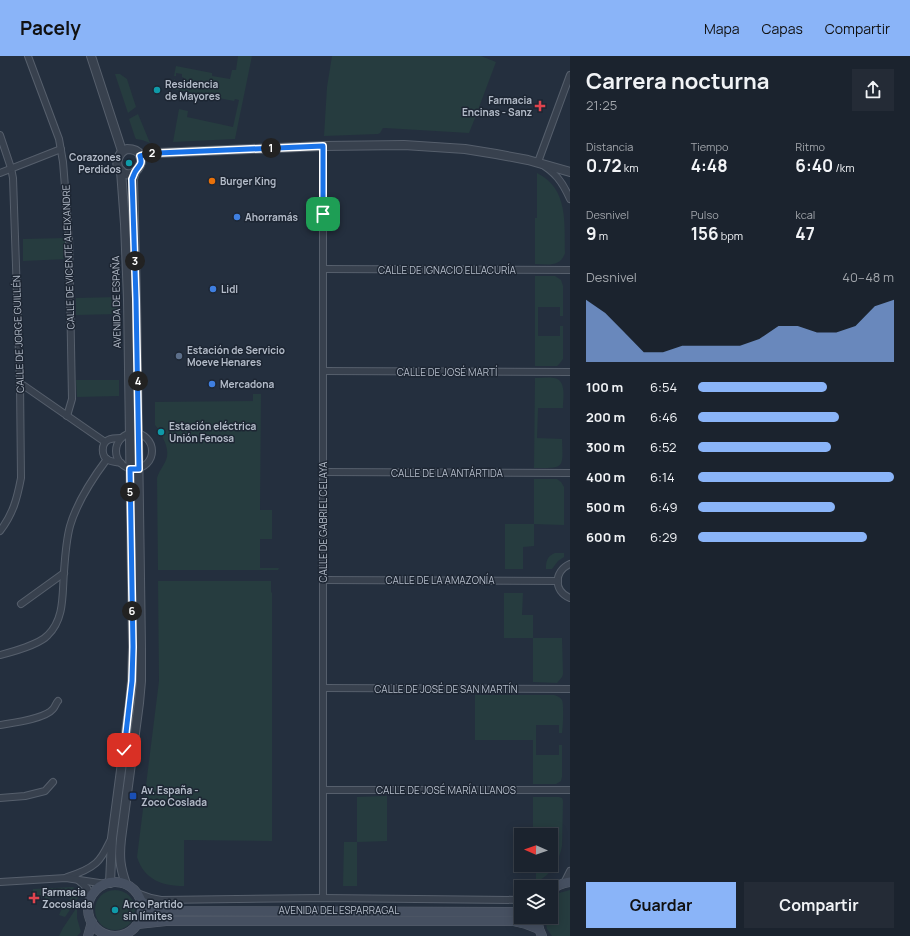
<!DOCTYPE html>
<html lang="es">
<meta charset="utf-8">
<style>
body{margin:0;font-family:Manrope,sans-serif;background:#242b36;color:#f1f3f6;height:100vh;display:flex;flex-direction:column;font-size:15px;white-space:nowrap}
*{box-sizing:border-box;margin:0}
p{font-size:13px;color:#a0a4aa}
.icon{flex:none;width:22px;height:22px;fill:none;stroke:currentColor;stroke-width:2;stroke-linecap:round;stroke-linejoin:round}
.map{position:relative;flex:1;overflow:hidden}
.panel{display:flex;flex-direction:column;background:#1b232e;width:340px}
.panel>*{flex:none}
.needle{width:26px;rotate:272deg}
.fabs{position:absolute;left:514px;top:772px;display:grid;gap:8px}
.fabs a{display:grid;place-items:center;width:44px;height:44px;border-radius:0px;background:#1b232e;box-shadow:0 2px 10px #0003,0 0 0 1px #39404a;font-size:20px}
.pin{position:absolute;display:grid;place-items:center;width:34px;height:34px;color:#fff;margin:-17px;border-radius:8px;box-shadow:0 2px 6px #0006}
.km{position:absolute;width:20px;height:20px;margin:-10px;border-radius:50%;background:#222;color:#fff;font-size:11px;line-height:20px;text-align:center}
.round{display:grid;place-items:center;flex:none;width:42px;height:42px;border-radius:0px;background:#242b36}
.headline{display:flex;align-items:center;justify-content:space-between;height:68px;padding:0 16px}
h1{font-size:22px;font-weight:700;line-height:30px}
.stats{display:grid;grid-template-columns:repeat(3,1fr);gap:6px;height:68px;padding:4px 16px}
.stats div{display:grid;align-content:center}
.stats b{font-size:17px;font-weight:700}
.stats small{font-size:11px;font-weight:400}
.stats p{font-size:11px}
.chart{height:112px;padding:8px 16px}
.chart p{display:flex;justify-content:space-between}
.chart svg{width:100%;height:72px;margin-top:4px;fill:#8ab4f8;opacity:.7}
.button{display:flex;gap:8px;margin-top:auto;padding:8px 16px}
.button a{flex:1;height:46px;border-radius:0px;background:#8ab4f8;color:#111;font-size:16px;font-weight:700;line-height:46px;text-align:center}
.button a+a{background:#242b36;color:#f1f3f6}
ul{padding:0 16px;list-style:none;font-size:13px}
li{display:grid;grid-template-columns:64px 48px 1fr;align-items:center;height:30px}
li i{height:10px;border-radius:5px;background:#8ab4f8}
header{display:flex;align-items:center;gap:24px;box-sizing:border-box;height:56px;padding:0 20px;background:#8ab4f8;color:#111}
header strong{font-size:19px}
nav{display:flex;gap:22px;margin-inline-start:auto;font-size:14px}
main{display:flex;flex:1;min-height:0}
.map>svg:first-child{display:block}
</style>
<header>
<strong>Pacely</strong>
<nav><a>Mapa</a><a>Capas</a><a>Compartir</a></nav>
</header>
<main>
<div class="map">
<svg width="570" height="880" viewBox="0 0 570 880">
<rect width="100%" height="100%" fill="#242f3e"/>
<g fill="#263c3f">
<polygon points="238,0 252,0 235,83 173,86 179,53 188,55 187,61 233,71 239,44 235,43 234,45 172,33 174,23 175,24 174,27 183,29 184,22 182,21 182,18 176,17 176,20 174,20 176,10 212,17 212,20 230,23 232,14 236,14"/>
<polygon points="332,0 481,0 496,6 475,62 469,77 385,72 383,72 380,77 378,78 324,80 327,31"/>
<polygon points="115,18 120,18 127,23 136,51 128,57"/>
<polygon points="138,58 150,87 142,84 136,83 135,81 129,63"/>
<path d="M 537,117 C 569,133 564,167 565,197 C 560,212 547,208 535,208 L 535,162 L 537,162 Z"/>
<polygon points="66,182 67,203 23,205 23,183"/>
<polygon points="535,220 555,220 561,224 563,230 563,260 560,260 560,251 538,251 538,280 560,280 560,270 563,270 563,303 560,307 557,310 535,310"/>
<polygon points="118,241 118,258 76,259 76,242"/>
<path d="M 535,322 C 541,322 548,321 554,322 C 567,324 563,343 563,352 L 538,352 L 537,382 L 562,383 C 563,413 565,412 534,412 Z"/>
<polygon points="76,324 119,324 119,340 77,341"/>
<path d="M 253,338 L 261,338 L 260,454 L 272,454 L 272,483 L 260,483 L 260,512 L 279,512 L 278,514 L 158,514 L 157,422 C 159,414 165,409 167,401 C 168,394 166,388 163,382 C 162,379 163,375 163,372 L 159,372 L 159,374 L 155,369 L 155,346 L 253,345 Z"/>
<polygon points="534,423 557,423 561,426 564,431 564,469 534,468 534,490 523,491 523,513 505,513 505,468 534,468"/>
<path d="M 555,497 L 564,497 L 564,501 L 558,505 L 552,513 L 546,513 C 546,505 547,500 555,497 Z"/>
<path d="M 158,525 L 271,525 L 271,536 L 272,537 L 272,785 L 184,784 L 184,830 C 163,830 144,824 137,801 L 159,625 Z"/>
<polygon points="504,537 523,537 522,559 533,559 533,582 562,582 563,618 562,621 557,627 533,626 533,582 504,582"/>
<path d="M 475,639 L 554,639 C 557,640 560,641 562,644 C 564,649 563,670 562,677 L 559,677 L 559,669 L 536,669 L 536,699 L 559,699 L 559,689 L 562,689 L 562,721 L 561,725 L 556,728 L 533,728 L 533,684 L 475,684 Z"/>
<polygon points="387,740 387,785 357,786 357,830 343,830 344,786 357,786 357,741"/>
<path d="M 533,741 L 559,741 L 562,742 L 563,745 L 562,790 C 559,806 551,819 536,826 L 536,809 L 551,809 L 551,779 L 533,779 Z"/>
<polygon points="73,831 78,835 79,839 78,842 65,861 59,859 65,846 68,847 71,840 66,837 60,841 53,837 49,844 42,841 41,842 33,837 33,833"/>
<polygon points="570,834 570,880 552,880 547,873 545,861 551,861 551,845 559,837"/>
<circle cx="115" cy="854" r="20"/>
<polygon points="77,851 77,862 81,876 77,880 59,880 63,872"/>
</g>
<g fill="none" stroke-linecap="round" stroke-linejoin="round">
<defs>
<g id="minor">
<polyline points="28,0 59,83 63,106 69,181 72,343 67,360"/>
<path d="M 570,19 L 538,106 C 555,116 562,125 570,143"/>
<path d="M 0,79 L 11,112 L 13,122 L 20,327 L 21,422 C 17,443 13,458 0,475"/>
<polyline points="0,117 61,93"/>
<polyline points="323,213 570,214"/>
<polyline points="323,315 570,316"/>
<polyline points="20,327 105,386"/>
<circle cx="134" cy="395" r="18"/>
<path d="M 121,407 C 116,406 112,406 108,404 C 101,400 101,388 108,384 C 112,382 117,382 121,382"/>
<polyline points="323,416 570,417"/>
<path d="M 570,508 C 554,515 553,535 570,542"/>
<polyline points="323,524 558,525"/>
<polyline points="21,548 64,517"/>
<path d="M 0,599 C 12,596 40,588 48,579 C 65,562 62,538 64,516 C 65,501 66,485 70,470 C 77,446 92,423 107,403"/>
<polyline points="323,632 570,633"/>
<path d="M 0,669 C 12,667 45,663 53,653 C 55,651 56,647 58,645"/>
<polyline points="323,734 570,734"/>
<polyline points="0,742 25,740 45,735 53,726"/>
<path d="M 67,821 C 77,818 88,814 96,807 C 103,801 107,791 111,783"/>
<polyline points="77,823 87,832 91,841"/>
<polyline points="0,826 66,822 106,828"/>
<polyline points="564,827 570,815"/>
<polyline points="137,837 151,842 161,844 323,842 521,844"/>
<polyline points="323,842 323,90"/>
</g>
<g id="tertiary">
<polyline points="91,0 122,95"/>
<path d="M 127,93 C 156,93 134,131 120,114 C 114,107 119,96 127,93 Z"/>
<polyline points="140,100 152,97 158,97 323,90 404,89 465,93 496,98 528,104 570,116"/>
<polyline points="110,827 112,782 130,646 132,625 133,591 128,243 125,168 121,115"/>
<path d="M 126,828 C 120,811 119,801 121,783 L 139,647 L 141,625 L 141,592 L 136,243 L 133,123 L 135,116"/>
</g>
<g id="secondary">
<circle cx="115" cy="853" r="27"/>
<path d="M 551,834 C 557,829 563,827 570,826"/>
<polyline points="141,845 151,853 166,855 513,856 521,856"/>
<polyline points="537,861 539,873 542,880"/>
<polyline points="138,868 166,865 513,865 526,868 539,873"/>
<polyline points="88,880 92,866"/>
</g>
</defs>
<use href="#minor" stroke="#565f6c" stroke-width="8"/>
<use href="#tertiary" stroke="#565f6c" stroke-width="10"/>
<use href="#secondary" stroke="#565f6c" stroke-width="10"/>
<use href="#minor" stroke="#38414e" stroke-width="6"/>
<use href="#tertiary" stroke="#38414e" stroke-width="8"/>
<use href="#secondary" stroke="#465061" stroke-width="9"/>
</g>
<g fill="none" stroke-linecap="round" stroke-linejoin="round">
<defs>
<path id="route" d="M 124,694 L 132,625 L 133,591 L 130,413 L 139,413 L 136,243 L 132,123 C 133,121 134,118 135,116 C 139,109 143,109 140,100 L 152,97 L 158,97 L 323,90 L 323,158"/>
</defs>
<use href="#route" stroke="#fff" stroke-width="8"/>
<use href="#route" stroke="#1a73e8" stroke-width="5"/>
</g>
<g fill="#0f9aa8" stroke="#1d2633" stroke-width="1.5">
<circle cx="157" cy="34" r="4"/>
<circle cx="129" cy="107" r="4"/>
<circle cx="161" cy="376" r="4"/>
<circle cx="115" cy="854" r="4"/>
</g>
<g fill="#e0444e" stroke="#1d2633" stroke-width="1.5">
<path d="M538 44h4v4h4v4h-4v4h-4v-4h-4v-4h4z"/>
<path d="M32 836h4v4h4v4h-4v4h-4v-4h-4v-4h4z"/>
</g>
<circle fill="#e8710a" stroke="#1d2633" stroke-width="1.5" cx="212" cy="125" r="4"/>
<g fill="#3f7fe0" stroke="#1d2633" stroke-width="1.5">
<circle cx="237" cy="161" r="4"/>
<circle cx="213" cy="233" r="4"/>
<circle cx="212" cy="328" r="4"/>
</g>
<circle fill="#5c6f8a" stroke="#1d2633" stroke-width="1.5" cx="179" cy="300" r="4"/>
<rect fill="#1a4fb4" stroke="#1d2633" stroke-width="1.5" x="129" y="736" width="8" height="8" rx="2"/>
<g text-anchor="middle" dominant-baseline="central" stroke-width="3" stroke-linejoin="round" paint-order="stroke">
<g font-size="10" font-weight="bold" fill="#b4bcc9" stroke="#1d2633" text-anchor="start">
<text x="165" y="28">Residencia<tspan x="165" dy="12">de Mayores</tspan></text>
<text x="532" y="44" text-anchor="end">Farmacia<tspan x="532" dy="12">Encinas - Sanz</tspan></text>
<text x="121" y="101" text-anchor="end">Corazones<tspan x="121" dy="12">Perdidos</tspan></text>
<text x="220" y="125">Burger King</text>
<text x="245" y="161">Ahorramás</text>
<text x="221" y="233">Lidl</text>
<text x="187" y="294">Estación de Servicio<tspan x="187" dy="12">Moeve Henares</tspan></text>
<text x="220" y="328">Mercadona</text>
<text x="169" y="370">Estación eléctrica<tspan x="169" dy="12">Unión Fenosa</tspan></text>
<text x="141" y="734">Av. España -<tspan x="141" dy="12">Zoco Coslada</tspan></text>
<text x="42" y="836">Farmacia<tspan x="42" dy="12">Zocoslada</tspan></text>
<text x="123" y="848">Arco Partido<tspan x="123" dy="12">sin límites</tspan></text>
</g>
<g font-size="10" fill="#b4bcc9" stroke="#1d2633">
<text transform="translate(68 201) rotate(-92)">CALLE DE VICENTE ALEIXANDRE</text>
<text x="447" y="214">CALLE DE IGNACIO ELLACURÍA</text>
<text transform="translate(116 246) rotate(-91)">AVENIDA DE ESPAÑA</text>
<text transform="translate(18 278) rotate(-92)">CALLE DE JORGE GUILLÉN</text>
<text x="447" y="316">CALLE DE JOSÉ MARTÍ</text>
<text x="447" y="417">CALLE DE LA ANTÁRTIDA</text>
<text transform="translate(323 466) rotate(-90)">CALLE DE GABRIEL CELAYA</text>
<text x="440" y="524">CALLE DE LA AMAZONÍA</text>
<text x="446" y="633">CALLE DE JOSÉ DE SAN MARTÍN</text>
<text x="446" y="734">CALLE DE JOSÉ MARÍA LLANOS</text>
<text x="339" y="854">AVENIDA DEL ESPARRAGAL</text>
</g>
</g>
</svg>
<div class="fabs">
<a><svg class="needle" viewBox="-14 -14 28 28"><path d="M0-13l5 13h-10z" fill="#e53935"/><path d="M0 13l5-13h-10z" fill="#a0a4aa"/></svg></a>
<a><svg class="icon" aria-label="layers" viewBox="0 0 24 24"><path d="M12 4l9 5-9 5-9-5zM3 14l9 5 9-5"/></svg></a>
</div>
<div class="pin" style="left:323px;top:158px;background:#1e9e55"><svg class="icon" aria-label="arrive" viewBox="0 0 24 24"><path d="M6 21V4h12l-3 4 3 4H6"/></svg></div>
<div class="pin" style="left:124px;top:694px;background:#d93025"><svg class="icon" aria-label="check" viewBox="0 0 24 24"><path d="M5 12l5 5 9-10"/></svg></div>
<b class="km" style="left:271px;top:92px">1</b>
<b class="km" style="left:152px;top:97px">2</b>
<b class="km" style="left:135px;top:205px">3</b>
<b class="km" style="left:138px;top:325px">4</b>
<b class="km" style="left:130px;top:436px">5</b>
<b class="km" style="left:132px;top:555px">6</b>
</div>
<section class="panel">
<div class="headline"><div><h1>Carrera nocturna</h1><p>21:25</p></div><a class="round"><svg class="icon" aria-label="share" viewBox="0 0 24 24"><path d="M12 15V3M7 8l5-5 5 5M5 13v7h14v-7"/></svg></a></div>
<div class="stats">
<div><p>Distancia</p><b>0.72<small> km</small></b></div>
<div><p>Tiempo</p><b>4:48</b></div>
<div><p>Ritmo</p><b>6:40<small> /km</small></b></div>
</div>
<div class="stats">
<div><p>Desnivel</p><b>9<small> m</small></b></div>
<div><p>Pulso</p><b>156<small> bpm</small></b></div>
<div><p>kcal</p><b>47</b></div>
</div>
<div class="chart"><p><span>Desnivel</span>40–48 m</p>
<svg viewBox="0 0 160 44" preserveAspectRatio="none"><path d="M0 44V6L10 14L20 26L30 38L40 38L50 34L60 34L70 34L80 34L90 30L100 22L110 22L120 26L130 26L140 22L150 10L160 6V44z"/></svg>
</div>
<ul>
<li><b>100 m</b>6:54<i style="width:66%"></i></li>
<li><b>200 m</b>6:46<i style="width:72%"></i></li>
<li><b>300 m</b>6:52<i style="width:68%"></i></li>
<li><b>400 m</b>6:14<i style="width:100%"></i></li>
<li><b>500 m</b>6:49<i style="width:70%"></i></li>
<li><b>600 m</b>6:29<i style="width:86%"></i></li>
</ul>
<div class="button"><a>Guardar</a><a>Compartir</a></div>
</section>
</main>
